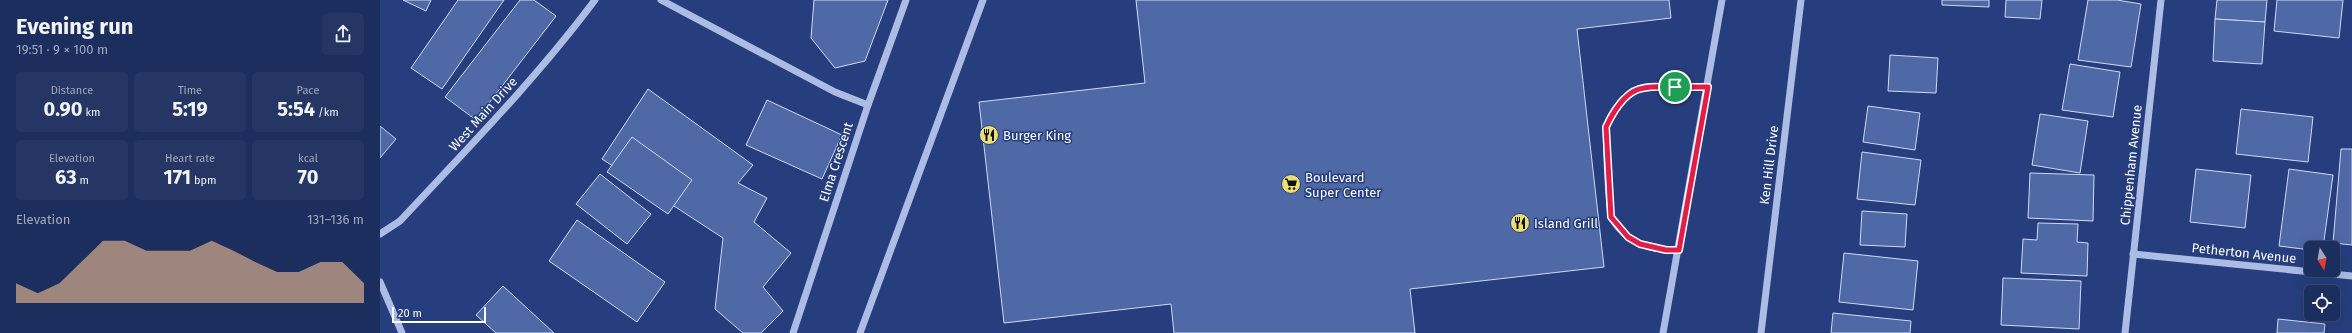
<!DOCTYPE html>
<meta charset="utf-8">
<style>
body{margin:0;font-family:"Fira Sans",sans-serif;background:#253664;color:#f1f3f6;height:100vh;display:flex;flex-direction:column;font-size:15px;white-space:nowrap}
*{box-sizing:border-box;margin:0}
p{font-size:13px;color:#a0a8bc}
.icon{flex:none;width:22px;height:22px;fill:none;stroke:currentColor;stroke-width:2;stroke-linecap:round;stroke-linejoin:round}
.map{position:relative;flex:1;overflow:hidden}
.sheet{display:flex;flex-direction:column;background:#1c2e5e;width:380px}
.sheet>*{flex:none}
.needle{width:26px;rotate:169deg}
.controls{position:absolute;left:1924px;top:241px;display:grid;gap:8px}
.controls a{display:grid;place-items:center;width:36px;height:36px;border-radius:6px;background:#1c2e5e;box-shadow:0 4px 16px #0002,0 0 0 1px #3a4a73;font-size:20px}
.scale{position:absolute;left:12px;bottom:10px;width:94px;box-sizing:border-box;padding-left:4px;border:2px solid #fff;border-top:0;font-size:11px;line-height:14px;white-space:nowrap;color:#fff;-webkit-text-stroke:3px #263e7d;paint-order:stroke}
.pin{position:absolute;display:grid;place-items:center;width:34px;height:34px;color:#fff;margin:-17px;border:2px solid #fff;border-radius:50%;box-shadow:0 1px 4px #0007}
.round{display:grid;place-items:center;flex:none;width:42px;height:42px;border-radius:6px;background:#253664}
.head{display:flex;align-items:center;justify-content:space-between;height:68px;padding:0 16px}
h1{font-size:22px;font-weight:700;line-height:30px}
.metrics{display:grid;grid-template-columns:repeat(3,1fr);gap:6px;height:68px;padding:4px 16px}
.metrics div{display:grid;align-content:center;border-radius:6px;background:#253664;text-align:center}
.metrics b{font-size:20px;font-weight:700}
.metrics small{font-size:11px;font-weight:400}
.metrics p{font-size:11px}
.chart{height:112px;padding:8px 16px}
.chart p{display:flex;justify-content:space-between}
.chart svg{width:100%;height:72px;margin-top:4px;fill:#d6ab8b;opacity:.7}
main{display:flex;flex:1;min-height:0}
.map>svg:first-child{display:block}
</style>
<main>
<section class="sheet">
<div class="head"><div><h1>Evening run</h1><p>19:51 · 9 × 100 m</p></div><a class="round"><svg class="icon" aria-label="share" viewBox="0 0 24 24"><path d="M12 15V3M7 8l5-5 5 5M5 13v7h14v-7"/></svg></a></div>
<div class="metrics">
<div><p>Distance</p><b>0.90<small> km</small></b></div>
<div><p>Time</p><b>5:19</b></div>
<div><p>Pace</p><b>5:54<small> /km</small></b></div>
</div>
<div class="metrics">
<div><p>Elevation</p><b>63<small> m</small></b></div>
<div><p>Heart rate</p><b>171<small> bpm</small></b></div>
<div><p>kcal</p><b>70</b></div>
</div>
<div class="chart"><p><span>Elevation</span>131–136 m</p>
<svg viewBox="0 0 160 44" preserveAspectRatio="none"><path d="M0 44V32L10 38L20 32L30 19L40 6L50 6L60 12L70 12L80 12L90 6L100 12L110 19L120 25L130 25L140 19L150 19L160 32V44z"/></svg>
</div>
</section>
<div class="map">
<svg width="1972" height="333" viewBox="0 0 1972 333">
<rect width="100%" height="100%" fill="#263e7d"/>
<g fill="#4f68a6" stroke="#cfdaf4">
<polygon points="23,0 51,0 46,11"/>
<polygon points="78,0 124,0 62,89 31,68"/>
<polygon points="140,0 154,0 176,16 96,120 65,97"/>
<polygon points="434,0 508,0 485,61 455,68 431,38"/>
<polygon points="756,0 1289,0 1291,18 1197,29 1224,267 1030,289 1035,333 794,333 791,304 624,323 599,102 765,83"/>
<polygon points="1562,0 1609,0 1609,7 1562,5"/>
<polygon points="1626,0 1662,0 1660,19 1625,17"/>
<polygon points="1708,0 1737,0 1761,4 1751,67 1698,60"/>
<polygon points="1837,0 1887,0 1885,22 1835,19"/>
<polygon points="1897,0 1963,0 1959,38 1894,31"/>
<polygon points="1835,19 1885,22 1882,64 1833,61"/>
<polygon points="1510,55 1558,58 1556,93 1508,91"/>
<polygon points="1690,64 1740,72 1733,117 1682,110"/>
<polygon points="268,89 373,165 358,183 387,198 374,222 411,253 383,287 403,311 381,333 363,333 335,309 343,238 222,159"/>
<polygon points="387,100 462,135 442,179 366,145"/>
<polygon points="1488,106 1540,113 1535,150 1483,142"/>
<polygon points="1861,109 1933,117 1928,162 1856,154"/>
<polygon points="1660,114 1708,121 1700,173 1652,165"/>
<polygon points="0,126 16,139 0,158"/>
<polygon points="252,137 312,180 288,214 227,172"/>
<polygon points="1961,149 1972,149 1972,245 1953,243"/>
<polygon points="1482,152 1541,160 1535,205 1477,199"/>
<polygon points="1816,169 1871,175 1865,228 1810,222"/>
<polygon points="1909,169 1953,175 1943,248 1931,248 1931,250 1899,246"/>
<polygon points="1650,173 1714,175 1713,221 1648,218"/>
<polygon points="220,174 271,214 247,244 196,204"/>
<polygon points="1482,211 1527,214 1525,247 1480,245"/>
<polygon points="197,220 285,282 257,322 169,261"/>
<polygon points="1658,223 1698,224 1697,242 1708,243 1707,276 1641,273 1643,239 1657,240"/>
<polygon points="1464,253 1538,261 1533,310 1459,302"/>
<polygon points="1623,278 1701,281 1699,329 1621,325"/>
<polygon points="123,286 174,333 116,333 96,315"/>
<polygon points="1453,313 1531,321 1530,333 1451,333"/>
<polygon points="1898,319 1945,324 1944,333 1897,333"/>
</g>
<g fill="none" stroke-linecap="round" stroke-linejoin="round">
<g stroke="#acbce5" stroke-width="7">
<polyline points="281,0 455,92 488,105"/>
<path d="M 0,234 L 20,221 C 87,149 156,79 215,0"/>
<path d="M 1299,249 C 1272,252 1247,243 1232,219 C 1229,214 1225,131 1227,125 C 1232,110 1246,94 1261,88 C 1272,84 1313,87 1328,87"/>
<polyline points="1753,254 1972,276"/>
<polyline points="0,282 22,333"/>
<polyline points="413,333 488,105 526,0"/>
<polyline points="480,333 603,0"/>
<polyline points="1283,333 1342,0"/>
<polyline points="1381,333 1421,0"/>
<polyline points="1745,333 1781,0"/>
</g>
</g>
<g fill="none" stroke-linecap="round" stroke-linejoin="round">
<defs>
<path id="route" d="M 1295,87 L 1328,87 L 1299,250 L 1286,250 L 1260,244 L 1248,237 L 1231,217 L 1226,127 C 1233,112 1246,90 1264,88 C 1274,86 1285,87 1295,87 Z"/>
</defs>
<use href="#route" stroke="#fff" stroke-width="8"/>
<use href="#route" stroke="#e11d48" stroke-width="5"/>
</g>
<defs>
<symbol id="restaurant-disc" viewBox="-11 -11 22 22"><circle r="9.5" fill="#edde71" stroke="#263e7d"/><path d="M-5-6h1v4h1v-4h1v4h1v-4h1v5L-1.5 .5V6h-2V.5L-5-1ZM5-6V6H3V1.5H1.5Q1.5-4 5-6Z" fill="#111"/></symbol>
<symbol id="supermarket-disc" viewBox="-11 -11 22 22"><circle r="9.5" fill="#edde71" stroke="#263e7d"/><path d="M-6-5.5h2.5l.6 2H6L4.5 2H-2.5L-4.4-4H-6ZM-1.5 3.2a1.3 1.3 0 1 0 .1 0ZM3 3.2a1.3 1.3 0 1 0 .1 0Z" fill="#111"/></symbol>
</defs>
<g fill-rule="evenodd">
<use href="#restaurant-disc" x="598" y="124" width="22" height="22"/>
<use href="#supermarket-disc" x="900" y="173" width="22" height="22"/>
<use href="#restaurant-disc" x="1129" y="212" width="22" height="22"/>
</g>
<g text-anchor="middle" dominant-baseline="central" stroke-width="3" stroke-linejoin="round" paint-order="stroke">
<g font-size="13" fill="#fff" stroke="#263e7d">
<text transform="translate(103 114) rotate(-48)">West Main Drive</text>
<text transform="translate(456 162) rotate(-72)">Elma Crescent</text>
<text transform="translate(1389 165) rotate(-83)">Ken Hill Drive</text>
<text transform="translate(1751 165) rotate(-84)">Chippenham Avenue</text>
<text transform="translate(1864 253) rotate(6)">Petherton Avenue</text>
</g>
<g font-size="13" fill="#fff" stroke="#263e7d" text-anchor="start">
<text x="623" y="135">Burger King</text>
<text x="925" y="177">Boulevard<tspan x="925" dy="15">Super Center</tspan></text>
<text x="1154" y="223">Island Grill</text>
</g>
</g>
</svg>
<div class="controls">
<a><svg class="needle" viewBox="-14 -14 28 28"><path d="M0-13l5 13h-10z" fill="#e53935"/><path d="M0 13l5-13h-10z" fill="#a0a8bc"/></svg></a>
<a><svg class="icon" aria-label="locate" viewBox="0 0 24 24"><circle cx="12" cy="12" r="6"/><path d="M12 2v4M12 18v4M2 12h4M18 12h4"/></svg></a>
</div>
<div class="scale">20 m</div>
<div class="pin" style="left:1295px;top:87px;background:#1e9e55"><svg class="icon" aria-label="arrive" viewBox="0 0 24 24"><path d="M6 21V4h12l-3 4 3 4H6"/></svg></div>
</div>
</main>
